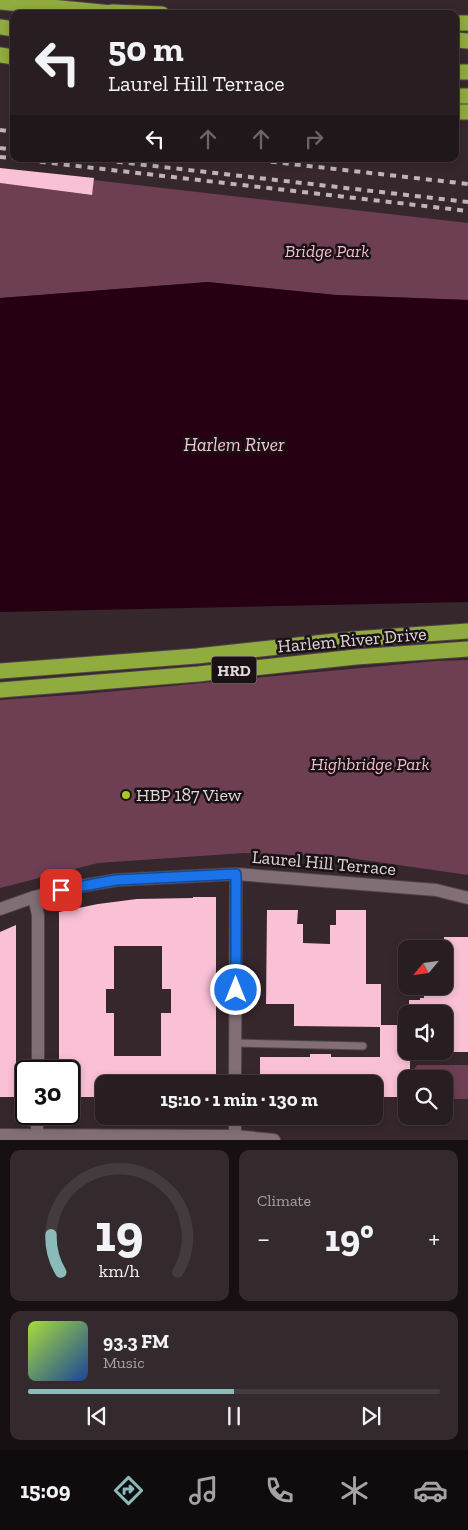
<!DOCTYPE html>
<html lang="en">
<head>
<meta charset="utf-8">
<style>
  body { margin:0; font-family:"Zilla Slab",serif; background:#342a2e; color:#f1f3f6; height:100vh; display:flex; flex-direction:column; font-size:19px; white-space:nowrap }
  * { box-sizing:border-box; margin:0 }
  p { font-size:16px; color:#a5a2a5 }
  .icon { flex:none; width:28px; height:28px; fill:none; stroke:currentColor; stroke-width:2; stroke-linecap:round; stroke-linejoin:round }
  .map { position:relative; height:1140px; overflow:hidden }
  .sheet { display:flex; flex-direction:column; gap:10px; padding:10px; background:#161012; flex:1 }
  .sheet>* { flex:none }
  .guide { position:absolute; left:10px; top:10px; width:449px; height:152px; border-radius:10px; box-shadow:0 2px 8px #0003,0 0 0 1px #443b3f; background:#281d21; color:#f1f3f6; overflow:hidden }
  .needle { width:32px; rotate:241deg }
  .fabs { position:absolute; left:398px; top:940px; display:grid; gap:10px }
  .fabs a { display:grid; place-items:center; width:55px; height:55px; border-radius:10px; background:#281d21; box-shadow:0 2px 8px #0003,0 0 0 1px #443b3f; font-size:25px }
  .speed { position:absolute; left:15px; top:1060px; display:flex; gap:10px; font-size:25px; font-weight:700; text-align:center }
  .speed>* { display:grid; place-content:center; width:65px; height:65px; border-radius:50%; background:#281d21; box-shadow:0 2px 8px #0003,0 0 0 1px #443b3f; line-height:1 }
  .speed .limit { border:2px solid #111; border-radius:8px; background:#fff; color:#111 }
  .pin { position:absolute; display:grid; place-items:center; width:42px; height:42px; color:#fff; margin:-21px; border-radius:10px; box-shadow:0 2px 8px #0006 }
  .me { position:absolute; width:55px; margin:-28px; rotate:0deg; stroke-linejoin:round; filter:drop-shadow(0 0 4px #0008) }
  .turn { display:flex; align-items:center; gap:18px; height:105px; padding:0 15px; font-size:22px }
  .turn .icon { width:65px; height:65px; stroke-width:2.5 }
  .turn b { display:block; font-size:35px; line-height:42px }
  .lanes { display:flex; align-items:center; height:48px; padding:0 15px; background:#0003; justify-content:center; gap:25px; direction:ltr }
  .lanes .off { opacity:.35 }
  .big { font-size:38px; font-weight:700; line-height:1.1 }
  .sheet .widget { flex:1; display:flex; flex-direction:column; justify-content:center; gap:8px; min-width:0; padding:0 18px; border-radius:10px; background:#342a2e }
  .sheet .dial { align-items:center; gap:0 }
  .dial svg { height:130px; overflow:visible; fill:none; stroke:#443b3f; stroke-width:7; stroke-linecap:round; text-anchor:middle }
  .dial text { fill:#f1f3f6; stroke:none }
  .song { display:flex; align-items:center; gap:15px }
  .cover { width:60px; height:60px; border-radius:8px; background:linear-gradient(135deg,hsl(80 70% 55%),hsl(220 70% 35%)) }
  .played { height:5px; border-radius:2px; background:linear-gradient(90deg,#8bbbb9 50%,#443b3f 50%) }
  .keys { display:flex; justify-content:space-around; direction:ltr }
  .heat { display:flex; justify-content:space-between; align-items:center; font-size:28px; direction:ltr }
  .sheet .tiles { flex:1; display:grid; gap:10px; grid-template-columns:1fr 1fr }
  .widget:last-child { grid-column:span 2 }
  .trip { position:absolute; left:95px; top:1075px; width:288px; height:50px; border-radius:10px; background:#281d21; box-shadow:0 2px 8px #0003,0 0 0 1px #443b3f; font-weight:700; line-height:50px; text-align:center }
  .tab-bar { display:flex; height:80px; justify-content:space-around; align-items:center; background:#100c0d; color:#a5a2a5 }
  .tab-bar .icon { width:35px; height:35px }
  .tab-bar .on { color:#8bbbb9 }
  .tab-bar b { font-size:22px; color:#f1f3f6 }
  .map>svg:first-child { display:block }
  .green { fill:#6e3f52 }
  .water { fill:#260012 }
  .building { fill:#fac0d5; fill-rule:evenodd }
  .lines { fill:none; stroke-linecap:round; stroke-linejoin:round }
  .lane-casing { stroke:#504348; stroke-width:9 }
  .street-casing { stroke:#504348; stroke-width:14 }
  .secondary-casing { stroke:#504348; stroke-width:14 }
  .highway-casing { stroke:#504348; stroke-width:17 }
  .lane { stroke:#816f75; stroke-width:7 }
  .street { stroke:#816f75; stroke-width:12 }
  .secondary { stroke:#816f75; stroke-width:12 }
  .highway { stroke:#90ab3e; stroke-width:15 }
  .rail { stroke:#c0b4b9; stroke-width:4; stroke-dasharray:6 6; stroke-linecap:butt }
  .route-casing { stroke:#114b97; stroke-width:12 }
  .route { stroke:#1a73e8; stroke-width:9 }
  .poi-dot { fill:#a5c823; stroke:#191214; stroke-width:2 }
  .labels { text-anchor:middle; stroke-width:5; stroke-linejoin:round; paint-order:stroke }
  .shield { fill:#191214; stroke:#a59b9f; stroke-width:1 }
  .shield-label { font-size:16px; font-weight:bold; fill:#e1d6da }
  .park-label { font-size:18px; font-style:italic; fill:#f4bacf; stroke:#191214 }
  .street-label { font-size:18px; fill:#e1d6da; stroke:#191214 }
  .poi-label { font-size:18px; fill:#e1d6da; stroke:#191214; text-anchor:start }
  .water-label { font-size:19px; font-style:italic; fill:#fdc3d8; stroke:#191214 }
</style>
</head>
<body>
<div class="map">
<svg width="468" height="1140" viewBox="0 0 468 1140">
  <rect width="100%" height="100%" fill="#36272c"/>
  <g class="green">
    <polygon points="93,180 468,223 468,300 336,295 208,282 0,298 0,183 91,195"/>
    <polygon points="468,660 468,875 343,857 244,853 98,863 0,888 0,700 84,694 436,661"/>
    <polygon points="417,1065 468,1065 468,1099 444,1099 444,1079 413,1079 413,1071"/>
  </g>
  <polygon class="water" points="208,282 336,295 468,300 468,602 0,612 0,298"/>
  <g class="building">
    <polygon points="0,168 94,178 92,195 0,183"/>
    <path d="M193 897H216V1084H104V1097H69V1071H59V912L98 904 137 899 193 898ZM114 946H162V989H171V1013H161V1056H114V1013H106V989H114Z"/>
    <polygon points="267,910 298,910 297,924 303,924 303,943 330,944 330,925 336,925 336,910 366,910 366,984 381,984 381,1025 406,1025 406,1051 410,1051 410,1079 406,1079 406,1097 379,1097 379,1087 374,1087 374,1084 260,1084 260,1057 310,1057 310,1054 331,1054 331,1057 380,1057 380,1027 294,1026 294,1004 266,1004"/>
    <polygon points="16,925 16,1097 0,1097 0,932"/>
    <polygon points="444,937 468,937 468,1052 444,1052 444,1014 409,1014 409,1000 420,1000 420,998 424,998 424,986 444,986"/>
  </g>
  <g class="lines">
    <defs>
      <polyline id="lane" points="235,1043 363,1046"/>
      <g id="street">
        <polyline points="34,897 38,915 38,1071"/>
        <polyline points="0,909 34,897 75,887 117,880 236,874 436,890 468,898"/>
        <polyline points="235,1084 236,874"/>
        <polyline points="37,1135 37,1114"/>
        <polyline points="235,1140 235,1116"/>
      </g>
      <polyline id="secondary" points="0,1135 235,1136 274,1140"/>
      <g id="highway">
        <polyline points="0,2 122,14"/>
        <polyline points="112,12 162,14"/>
        <polyline points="455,23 468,23"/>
        <polyline points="0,27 14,29"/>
        <polyline points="455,40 468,41"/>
        <polyline points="0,55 14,57"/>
        <polyline points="455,72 468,72"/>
        <polyline points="455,96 468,96"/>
        <polyline points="455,112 468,112"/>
        <polyline points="0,671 197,656 353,639 468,631"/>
        <polyline points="0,690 198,674 356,657 468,649"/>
      </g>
    </defs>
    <use href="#lane" class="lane-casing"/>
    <use href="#street" class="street-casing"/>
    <use href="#secondary" class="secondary-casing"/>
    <use href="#highway" class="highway-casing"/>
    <use href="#lane" class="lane"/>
    <use href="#street" class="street"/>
    <use href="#secondary" class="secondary"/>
    <use href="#highway" class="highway"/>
    <g class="rail">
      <polyline points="0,130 14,132"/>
      <polyline points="0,148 14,150"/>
      <polyline points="0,157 14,158"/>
      <polyline points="16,159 468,211"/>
      <polyline points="93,159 468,202"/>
      <polyline points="247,159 468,184"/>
    </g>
  </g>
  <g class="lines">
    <defs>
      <polyline id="route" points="61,890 116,880 236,874 236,990"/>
    </defs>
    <use href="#route" class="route-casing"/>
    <use href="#route" class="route"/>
  </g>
  <circle class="poi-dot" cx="126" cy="795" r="5"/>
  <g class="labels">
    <rect class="shield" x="211.5" y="656.5" width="45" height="27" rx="4"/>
    <g class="shield-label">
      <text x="234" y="676">HRD</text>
    </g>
    <g class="park-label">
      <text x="327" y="257">Bridge Park</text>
      <text x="370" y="770">Highbridge Park</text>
    </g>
    <g class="street-label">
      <text transform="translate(352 640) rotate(-5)" y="6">Harlem River Drive</text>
      <text transform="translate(324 863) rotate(5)" y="6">Laurel Hill Terrace</text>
    </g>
    <g class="poi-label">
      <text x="136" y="801">HBP 187 View</text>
    </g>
    <g class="water-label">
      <text x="234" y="451">Harlem River</text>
    </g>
  </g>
</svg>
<div class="fabs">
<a><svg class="needle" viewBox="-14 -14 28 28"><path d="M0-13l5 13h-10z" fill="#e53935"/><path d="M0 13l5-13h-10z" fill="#a5a2a5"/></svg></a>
<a><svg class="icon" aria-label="sound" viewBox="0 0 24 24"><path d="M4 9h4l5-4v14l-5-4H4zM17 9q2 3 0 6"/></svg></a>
<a><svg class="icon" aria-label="search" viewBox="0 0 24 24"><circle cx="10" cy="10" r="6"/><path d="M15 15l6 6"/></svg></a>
</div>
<div class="speed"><div class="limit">30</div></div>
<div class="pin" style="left:61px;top:890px;background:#d93025"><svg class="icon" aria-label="arrive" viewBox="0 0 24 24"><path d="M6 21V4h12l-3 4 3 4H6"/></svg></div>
<svg class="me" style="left:236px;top:990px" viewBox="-20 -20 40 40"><circle r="17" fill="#1a73e8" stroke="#fff" stroke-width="3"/><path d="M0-11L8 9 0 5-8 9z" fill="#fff"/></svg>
<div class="trip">15:10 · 1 min · 130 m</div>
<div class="guide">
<div class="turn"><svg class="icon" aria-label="left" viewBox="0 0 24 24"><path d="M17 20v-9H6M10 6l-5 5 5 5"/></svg><div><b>50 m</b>Laurel Hill Terrace</div></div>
<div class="lanes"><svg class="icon" aria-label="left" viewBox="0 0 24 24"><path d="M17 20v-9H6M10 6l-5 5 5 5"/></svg><svg class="icon off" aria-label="ahead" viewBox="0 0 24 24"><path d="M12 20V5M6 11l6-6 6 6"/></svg><svg class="icon off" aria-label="ahead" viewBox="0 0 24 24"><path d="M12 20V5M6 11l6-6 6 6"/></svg><svg class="icon off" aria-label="right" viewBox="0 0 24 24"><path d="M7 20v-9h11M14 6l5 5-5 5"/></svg></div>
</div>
</div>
<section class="sheet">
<div class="tiles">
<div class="widget dial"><svg viewBox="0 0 100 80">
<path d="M14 69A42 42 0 1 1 86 69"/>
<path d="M14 69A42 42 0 0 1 8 46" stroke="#8bbbb9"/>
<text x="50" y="56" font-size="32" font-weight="700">19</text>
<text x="50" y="72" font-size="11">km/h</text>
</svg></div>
<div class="widget"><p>Climate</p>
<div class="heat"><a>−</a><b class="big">19°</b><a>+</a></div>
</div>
<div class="widget">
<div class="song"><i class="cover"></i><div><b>93.3 FM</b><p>Music</p></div></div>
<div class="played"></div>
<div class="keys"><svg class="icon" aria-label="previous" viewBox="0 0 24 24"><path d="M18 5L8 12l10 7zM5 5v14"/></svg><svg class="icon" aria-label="pause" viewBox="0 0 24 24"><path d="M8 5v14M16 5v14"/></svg><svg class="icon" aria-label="next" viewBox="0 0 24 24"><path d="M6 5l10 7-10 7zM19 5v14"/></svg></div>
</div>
</div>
</section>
<nav class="tab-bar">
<b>15:09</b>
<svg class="icon on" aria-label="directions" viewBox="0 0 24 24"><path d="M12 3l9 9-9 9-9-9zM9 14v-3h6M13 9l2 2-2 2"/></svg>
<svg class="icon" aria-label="music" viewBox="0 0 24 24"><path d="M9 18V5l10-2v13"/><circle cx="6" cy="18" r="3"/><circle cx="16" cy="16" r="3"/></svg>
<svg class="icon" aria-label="phone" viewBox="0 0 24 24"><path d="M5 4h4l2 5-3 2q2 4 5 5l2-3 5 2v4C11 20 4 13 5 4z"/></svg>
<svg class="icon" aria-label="climate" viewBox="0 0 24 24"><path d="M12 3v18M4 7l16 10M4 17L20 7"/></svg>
<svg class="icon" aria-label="car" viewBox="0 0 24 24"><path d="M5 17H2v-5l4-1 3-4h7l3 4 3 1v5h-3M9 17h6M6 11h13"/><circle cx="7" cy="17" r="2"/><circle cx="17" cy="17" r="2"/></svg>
</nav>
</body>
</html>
